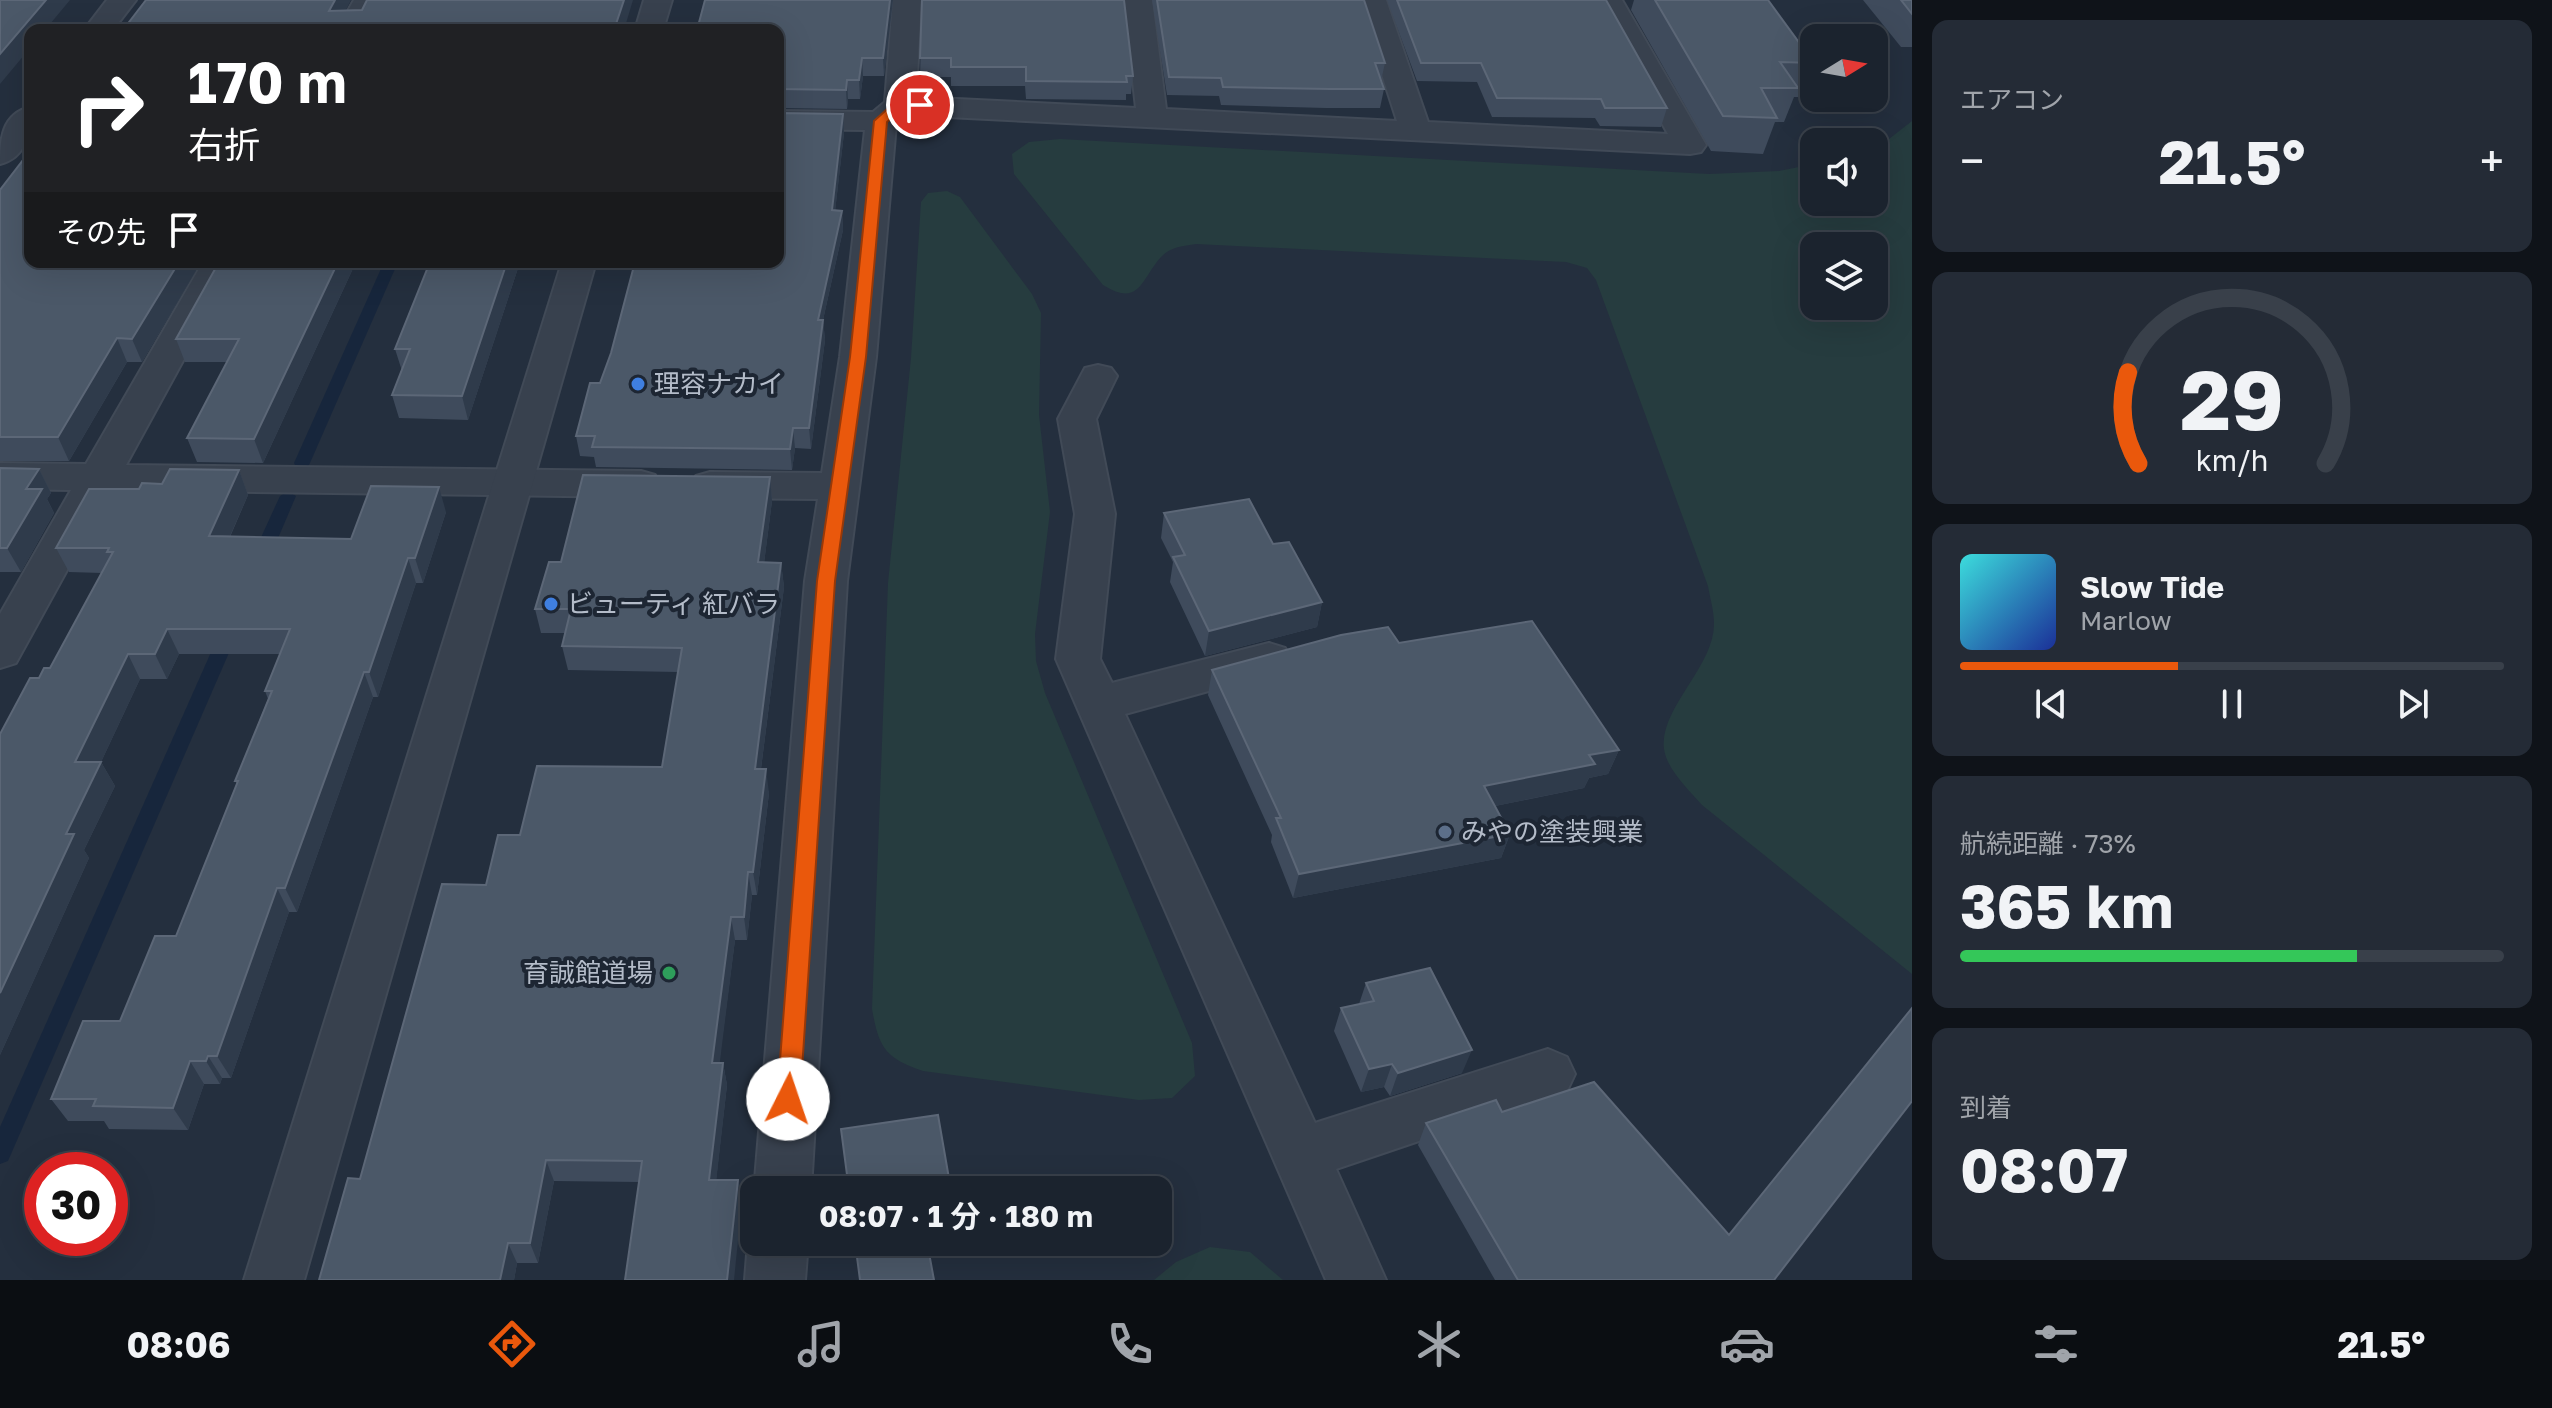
<!DOCTYPE html>
<html lang="ja">
<head>
<meta charset="utf-8">
<style>
  body { margin:0; font-family:"Golos Text","Noto Sans JP",sans-serif; background:#242b36; color:#f1f3f6; height:100vh; display:flex; flex-direction:column; font-size:30px; white-space:nowrap }
  * { box-sizing:border-box; margin:0 }
  p { font-size:26px; color:#a0a4aa }
  .icon { flex:none; width:44px; height:44px; fill:none; stroke:currentColor; stroke-width:2; stroke-linecap:round; stroke-linejoin:round }
  .map { position:relative; flex:1; overflow:hidden }
  .drawer { display:flex; flex-direction:column; gap:20px; padding:20px; background:#0f1319; width:640px }
  .drawer>* { flex:none }
  .top-card { position:absolute; left:24px; top:24px; width:760px; height:244px; border-radius:16px; box-shadow:0 8px 32px #0002,0 0 0 2px #39404a; background:#202124; color:#fff; overflow:hidden }
  .needle { width:52px; rotate:79deg }
  .controls { position:absolute; left:1800px; top:24px; display:grid; gap:16px }
  .controls a { display:grid; place-items:center; width:88px; height:88px; border-radius:16px; background:#1b232e; box-shadow:0 8px 32px #0002,0 0 0 2px #39404a; font-size:40px }
  .speed { position:absolute; left:24px; top:1152px; display:flex; gap:16px; font-size:40px; font-weight:700; text-align:center }
  .speed>* { display:grid; place-content:center; width:104px; height:104px; border-radius:50%; background:#1b232e; box-shadow:0 8px 32px #0002,0 0 0 2px #39404a; line-height:1 }
  .speed .limit { border:12px solid #d22; background:#fff; color:#111 }
  .pin { position:absolute; display:grid; place-items:center; width:68px; height:68px; color:#fff; margin:-34px; border:4px solid #fff; border-radius:50%; box-shadow:0 2px 8px #0007 }
  .me { position:absolute; width:88px; margin:-44px; rotate:4deg; stroke-linejoin:round; filter:drop-shadow(0 0 6px #0008) }
  .turn { display:flex; align-items:center; gap:28px; height:168px; padding:0 32px; font-size:36px }
  .turn .icon { width:104px; height:104px; stroke-width:2.5 }
  .turn b { display:block; font-size:56px; line-height:68px }
  .then { display:flex; align-items:center; height:76px; padding:0 32px; background:#0003; gap:16px; font-size:30px }
  .big { font-size:60px; font-weight:700; line-height:1.1 }
  .drawer .widget { flex:1; display:flex; flex-direction:column; justify-content:center; gap:12px; min-width:0; padding:0 28px; border-radius:16px; background:#242b36 }
  .drawer .dial { align-items:center; gap:0 }
  .dial svg { height:208px; overflow:visible; fill:none; stroke:#39404a; stroke-width:7; stroke-linecap:round; text-anchor:middle }
  .dial text { fill:#f1f3f6; stroke:none }
  .song { display:flex; align-items:center; gap:24px }
  .cover { width:96px; height:96px; border-radius:12px; background:linear-gradient(135deg,hsl(180 70% 55%),hsl(230 70% 35%)) }
  .played { height:8px; border-radius:4px; background:linear-gradient(90deg,#ea580c 40%,#39404a 40%) }
  .keys { display:flex; justify-content:space-around; direction:ltr }
  .heat { display:flex; justify-content:space-between; align-items:center; font-size:44px; direction:ltr }
  .charge { height:12px; border-radius:6px; background:linear-gradient(90deg,#34c759 73%,#39404a 0) }
  .trip { position:absolute; left:740px; top:1176px; width:432px; height:80px; border-radius:16px; background:#1b232e; box-shadow:0 8px 32px #0002,0 0 0 2px #39404a; font-weight:700; line-height:80px; text-align:center }
  .dock { display:flex; height:128px; justify-content:space-around; align-items:center; background:#0b0e12; color:#a0a4aa }
  .dock .icon { width:56px; height:56px }
  .dock .active { color:#ea580c }
  .dock b { font-size:36px; color:#f1f3f6 }
  main { display:flex; flex:1; min-height:0 }
  .map>svg:first-child { display:block }
  .green { fill:#263c3f; fill-rule:evenodd }
  .lines { fill:none; stroke-linecap:round; stroke-linejoin:round }
  .stream { fill:#17263c; fill-rule:evenodd }
  .minor-casing { stroke:#414a57; stroke-width:4 }
  .tertiary-casing { stroke:#414a57; stroke-width:4 }
  .minor { fill:#38414e; fill-rule:evenodd }
  .tertiary { fill:#38414e; fill-rule:evenodd }
  .wall { fill:#3f4b5c }
  .shaded-wall { fill:#2f3b4b }
  .building { fill:#4b5868; stroke:#5c6777; stroke-width:2 }
  .route { fill:#ea580c; stroke:#983908; stroke-width:2 }
  .shop-dot { fill:#3f7fe0; stroke:#1d2633; stroke-width:3 }
  .service-dot { fill:#5c6f8a; stroke:#1d2633; stroke-width:3 }
  .leisure-dot { fill:#2e9e5b; stroke:#1d2633; stroke-width:3 }
  .labels { text-anchor:middle; stroke-width:8; stroke-linejoin:round; paint-order:stroke }
  .poi-label { font-size:26px; fill:#b4bcc9; stroke:#1d2633; text-anchor:start }
</style>
</head>
<body>
<main>
<div class="map">
<svg width="1912" height="1280" viewBox="0 0 1912 1280">
  <rect width="100%" height="100%" fill="#242f3e"/>
  <g class="green">
    <path d="M1912 121V974L1702 805C1689 790 1667 770 1664 749 1659 708 1715 666 1714 623 1714 611 1710 598 1708 586L1596 280 1587 268 1566 262 1196 244C1183 246 1170 247 1161 257 1141 279 1140 308 1103 285L1014 174 1012 154 1029 142 1060 139 1709 174 1779 171 1814 164V202H1874V146L1889 139ZM1814 246H1874V306H1814Z"/>
    <path d="M947 191 960 197 1032 294 1041 313 1039 415 1050 512 1035 634 1036 661 1045 693 1192 1043 1195 1076 1172 1098 1139 1100 923 1071C885 1058 879 1048 872 1009L888 583 911 358 921 202 928 193Z"/>
    <polygon points="1210,1247 1250,1252 1283,1280 1154,1280 1176,1262"/>
  </g>
  <g class="lines">
    <g class="stream">
      <polygon points="384,262 398,262 310,463 308,467 296,467 294,463"/>
      <polygon points="288,491 296,496 270,557 261,563 255,561 252,557 280,496"/>
      <polygon points="229,626 238,632 8,1161 0,1164 0,1127 220,632"/>
    </g>
    <defs>
      <g id="minor">
        <polygon points="107,0 136,0 113,30 84,30"/>
        <polygon points="354,0 382,0 365,30 337,30"/>
        <polygon points="893,0 921,0 916,97 1136,108 1124,0 1152,0 1166,109 1397,121 1358,0 1386,0 1428,122 1668,134 1594,0 1622,0 1706,145 1701,152 1690,154 907,115 896,124 876,357 847,581 811,1190 754,1192 805,581 818,499 710,498 696,494 690,485 696,476 710,472 822,473 840,357 865,130 778,129 778,111 873,112 885,102"/>
        <path d="M30 107C30 131 28 157 0 164 0 139 2 114 30 107Z"/>
        <polygon points="203,262 237,262 126,465 641,471 655,475 661,484 655,493 641,497 111,490 16,663 0,668 0,614 71,490 0,489 0,463 86,464"/>
        <polygon points="1098,365 1111,368 1117,376 1096,419 1115,514 1100,659 1112,683 1269,643 1285,648 1291,659 1285,670 1125,714 1315,1123 1548,1049 1567,1057 1575,1074 1567,1091 1336,1169 1386,1280 1326,1280 1056,659 1075,514 1058,419 1085,368"/>
        <polygon points="754,1229 754,1242 808,1242 805,1280 745,1280 748,1242"/>
      </g>
      <g id="tertiary">
        <polygon points="644,0 672,0 663,30 635,30"/>
        <polygon points="562,262 596,262 304,1280 244,1280"/>
      </g>
    </defs>
    <use href="#minor" class="minor-casing"/>
    <use href="#tertiary" class="tertiary-casing"/>
    <use href="#minor" class="minor"/>
    <use href="#tertiary" class="tertiary"/>
  </g>
  <g class="wall">
    <polygon points="705,0 893,0 884,76 863,76 860,99 848,99 847,109 778,108 778,30"/>
    <polygon points="922,0 1133,76 1131,94 1126,94 1126,100 1026,99 1025,86 951,86 951,77 920,77"/>
    <polygon points="1152,0 1364,0 1385,63 1381,81 1384,89 1380,108 1326,108 1221,105 1219,96 1167,95"/>
    <polygon points="1387,0 1606,0 1667,108 1661,127 1600,126 1595,118 1492,117 1477,82 1417,81"/>
    <polygon points="1634,0 1768,0 1814,62 1801,97 1794,97 1784,122 1775,122 1763,154 1711,151 1631,10"/>
    <polygon points="1863,0 1912,0 1912,47 1901,47"/>
    <polygon points="843,114 844,133 835,211 842,211 843,230 823,320 825,340 811,449 795,448 792,470 596,467 594,457 580,456 576,436 600,383 611,353"/>
    <polygon points="0,190 30,262 201,262 142,362 127,362 69,461 0,461"/>
    <polygon points="356,262 263,463 197,462 187,438 227,362 185,362 176,339"/>
    <polygon points="430,262 520,262 468,420 399,418 392,395 402,371 395,349"/>
    <polygon points="0,468 39,469 51,493 47,499 54,513 21,572 0,572"/>
    <polygon points="239,470 248,495 230,537 351,539 446,512 423,583 416,583 378,697 373,697 297,912 289,912 231,1078 222,1078 220,1084 204,1084 188,1130 109,1129 104,1121 68,1121 51,1099 120,1021 176,936 237,784 235,781 268,699 265,691 280,654 179,654 167,679 140,679 101,762 115,786 84,850 89,858 0,1055 0,734 39,678 50,668 102,573 69,572 56,548 139,489"/>
    <polygon points="770,477 772,501 764,563 781,563 784,587 761,769 769,793 757,895 752,895 747,940 735,940 719,1063 723,1063 727,1085 716,1180 742,1201 639,1182 554,1181 538,1263 517,1263 514,1280 319,1280 360,1179 486,885 520,835 662,767 678,672 568,670 562,646 565,633 541,633 535,609 561,562"/>
    <polygon points="1164,513 1273,544 1322,602 1317,627 1205,656 1170,582 1173,562 1161,538"/>
    <polygon points="1399,643 1619,750 1608,774 1589,778 1584,788 1495,806 1510,834 1501,858 1293,898 1271,842 1272,835 1208,695 1212,670"/>
    <polygon points="1366,983 1462,1073 1390,1096 1384,1087 1361,1092 1334,1031 1341,1008 1359,1004"/>
    <polygon points="1502,1112 1729,1235 1774,1280 1495,1280 1418,1145 1426,1123"/>
  </g>
  <g class="shaded-wall">
    <polygon points="46,0 70,0 45,30 30,30 30,48 0,84 0,54"/>
    <polygon points="335,0 351,0 336,30 329,11"/>
    <polygon points="624,0 633,0 624,30 614,30"/>
    <polygon points="890,0 893,0 884,76 883,58"/>
    <polygon points="862,58 863,76 860,99 859,80"/>
    <polygon points="847,80 848,99 847,109 846,90"/>
    <polygon points="843,114 844,133 833,230 832,210"/>
    <polygon points="842,211 843,230 823,320 825,340 811,449 809,428 818,320"/>
    <polygon points="179,262 201,262 142,362 132,339"/>
    <polygon points="338,262 356,262 263,463 254,439"/>
    <polygon points="507,262 520,262 468,420 462,396"/>
    <polygon points="117,338 127,362 69,461 58,437"/>
    <polygon points="793,428 795,448 792,470 790,449"/>
    <polygon points="39,469 51,493 47,499 54,513 21,572 7,548 26,489"/>
    <polygon points="239,470 248,495 219,561 209,536"/>
    <polygon points="770,477 772,501 761,587 758,562"/>
    <polygon points="439,487 446,512 423,583 415,558"/>
    <polygon points="408,558 416,583 378,697 369,672"/>
    <polygon points="781,563 784,587 758,792 755,769"/>
    <polygon points="1322,602 1317,627 1205,656 1209,631"/>
    <polygon points="167,629 179,654 167,679 155,654"/>
    <polygon points="128,654 140,679 101,762 115,786 84,850 89,858 0,1055 0,993 66,834 75,762"/>
    <polygon points="364,672 373,697 297,912 285,888"/>
    <polygon points="1619,750 1608,774 1589,778 1584,788 1475,810 1484,786 1589,755"/>
    <polygon points="766,769 769,793 757,895 753,872"/>
    <polygon points="1510,834 1501,858 1293,898 1299,874"/>
    <polygon points="748,872 752,895 747,940 744,917"/>
    <polygon points="277,888 289,912 231,1078 217,1056"/>
    <polygon points="731,917 735,940 717,1085 712,1063"/>
    <polygon points="1472,1050 1462,1073 1390,1096 1398,1073"/>
    <polygon points="208,1056 222,1078 220,1084 206,1061"/>
    <polygon points="190,1061 204,1084 188,1130 173,1108"/>
    <polygon points="723,1063 727,1085 714,1201 709,1180"/>
    <polygon points="1392,1064 1384,1087 1361,1092 1369,1069"/>
    <polygon points="546,1160 554,1181 538,1263 530,1243"/>
    <polygon points="738,1180 742,1201 734,1280 727,1280"/>
    <polygon points="508,1243 517,1263 514,1280 500,1280"/>
  </g>
  <g class="building">
    <polygon points="0,0 46,0 0,54"/>
    <polygon points="146,0 335,0 329,11 362,10 367,0 624,0 614,30 123,30"/>
    <polygon points="705,0 890,0 883,58 862,58 859,80 847,80 846,90 778,89 778,30 697,30"/>
    <polygon points="922,0 1124,0 1133,76 1126,76 1127,82 1026,81 1026,67 951,67 951,58 920,58"/>
    <polygon points="1157,0 1364,0 1385,63 1375,63 1384,89 1330,89 1223,87 1221,78 1169,77"/>
    <polygon points="1397,0 1606,0 1667,108 1605,108 1601,99 1497,98 1481,63 1421,63"/>
    <polygon points="1655,0 1768,0 1814,63 1780,62 1798,88 1761,88 1777,118 1723,116"/>
    <polygon points="1901,0 1912,0 1912,14"/>
    <polygon points="778,113 843,114 832,210 842,211 818,320 823,320 809,428 793,428 790,449 592,447 595,436 576,436 590,383 600,383 611,353 635,262 778,262"/>
    <polygon points="30,151 30,262 179,262 132,339 117,338 58,437 0,437 0,190"/>
    <polygon points="219,262 338,262 254,439 187,438 239,339 176,339"/>
    <polygon points="430,262 507,262 462,396 392,395 410,349 395,349"/>
    <polygon points="0,468 39,469 26,489 42,489 7,548 0,548"/>
    <polygon points="170,469 239,470 209,536 351,539 371,486 439,487 415,558 408,558 369,672 364,672 285,888 277,888 217,1056 208,1056 206,1061 190,1061 173,1108 93,1106 96,1099 51,1099 83,1021 120,1021 155,936 176,936 238,781 235,781 272,691 265,691 290,629 167,629 155,654 128,654 75,762 101,762 66,834 74,834 0,993 0,734 30,678 39,678 44,668 50,668 113,552 107,552 109,548 56,548 89,489 139,489 142,483 162,484"/>
    <polygon points="583,475 770,477 758,562 781,563 755,769 766,769 753,872 748,872 744,917 731,917 712,1063 723,1063 709,1180 738,1180 727,1280 625,1280 642,1161 546,1160 530,1243 508,1243 500,1280 319,1280 348,1178 360,1179 442,884 486,885 498,835 520,835 537,766 662,767 682,648 562,646 571,609 535,609 549,562 561,562"/>
    <polygon points="1249,499 1273,544 1289,542 1322,602 1209,631 1173,557 1185,555 1164,513"/>
    <polygon points="1532,621 1619,750 1589,755 1595,764 1484,786 1510,834 1299,874 1276,818 1281,818 1212,670 1341,635 1388,627 1399,643"/>
    <polygon points="1430,968 1472,1050 1398,1073 1392,1064 1369,1069 1341,1008 1374,1001 1366,983"/>
    <polygon points="1912,1008 1912,1101 1774,1280 1518,1280 1426,1123 1496,1100 1502,1112 1594,1082 1729,1235"/>
    <polygon points="938,1115 951,1190 849,1190 841,1129"/>
    <polygon points="855,1242 927,1242 934,1280 860,1280"/>
  </g>
  <polygon class="route" points="920,101 926,105 924,107 903,109 887,122 866,357 835,581 800,1099 797,1106 788,1109 780,1106 777,1099 817,581 850,357 874,121 895,102"/>
  <g class="shop-dot">
    <circle cx="638" cy="384" r="8"/>
    <circle cx="551" cy="604" r="8"/>
  </g>
  <circle class="service-dot" cx="1445" cy="832" r="8"/>
  <circle class="leisure-dot" cx="669" cy="973" r="8"/>
  <g class="labels">
    <g class="poi-label">
      <text x="654" y="393">理容ナカイ</text>
      <text x="567" y="613">ビューティ 紅バラ</text>
      <text x="1461" y="841">みやの塗装興業</text>
      <text x="653" y="982" text-anchor="end">育誠館道場</text>
    </g>
  </g>
</svg>
<div class="controls">
<a><svg class="needle" viewBox="-14 -14 28 28"><path d="M0-13l5 13h-10z" fill="#e53935"/><path d="M0 13l5-13h-10z" fill="#a0a4aa"/></svg></a>
<a><svg class="icon" aria-label="sound" viewBox="0 0 24 24"><path d="M4 9h4l5-4v14l-5-4H4zM17 9q2 3 0 6"/></svg></a>
<a><svg class="icon" aria-label="layers" viewBox="0 0 24 24"><path d="M12 4l9 5-9 5-9-5zM3 14l9 5 9-5"/></svg></a>
</div>
<div class="speed"><div class="limit">30</div></div>
<div class="pin" style="left:920px;top:105px;background:#d93025"><svg class="icon" aria-label="arrive" viewBox="0 0 24 24"><path d="M6 21V4h12l-3 4 3 4H6"/></svg></div>
<svg class="me" style="left:788px;top:1099px" viewBox="-20 -20 40 40"><circle r="19" fill="#fff"/><path d="M0-13L10 11 0 6-10 11z" fill="#ea580c"/></svg>
<div class="trip">08:07 · 1 分 · 180 m</div>
<div class="top-card">
<div class="turn"><svg class="icon" aria-label="right" viewBox="0 0 24 24"><path d="M7 20v-9h11M14 6l5 5-5 5"/></svg><div><b>170 m</b>右折</div></div>
<div class="then">その先<svg class="icon" aria-label="arrive" viewBox="0 0 24 24"><path d="M6 21V4h12l-3 4 3 4H6"/></svg></div>
</div>
</div>
<section class="drawer">
<div class="widget"><p>エアコン</p>
<div class="heat"><a>−</a><b class="big">21.5°</b><a>+</a></div>
</div>
<div class="widget dial"><svg viewBox="0 0 100 80">
<path d="M14 69A42 42 0 1 1 86 69"/>
<path d="M14 69A42 42 0 0 1 10 34" stroke="#ea580c"/>
<text x="50" y="56" font-size="32" font-weight="700">29</text>
<text x="50" y="72" font-size="11">km/h</text>
</svg></div>
<div class="widget">
<div class="song"><i class="cover"></i><div><b>Slow Tide</b><p>Marlow</p></div></div>
<div class="played"></div>
<div class="keys"><svg class="icon" aria-label="previous" viewBox="0 0 24 24"><path d="M18 5L8 12l10 7zM5 5v14"/></svg><svg class="icon" aria-label="pause" viewBox="0 0 24 24"><path d="M8 5v14M16 5v14"/></svg><svg class="icon" aria-label="next" viewBox="0 0 24 24"><path d="M6 5l10 7-10 7zM19 5v14"/></svg></div>
</div>
<div class="widget"><p>航続距離 · 73%</p><b class="big">365 km</b><div class="charge"></div></div>
<div class="widget"><p>到着</p><b class="big">08:07</b></div>
</section>
</main>
<nav class="dock">
<b>08:06</b>
<svg class="icon active" aria-label="directions" viewBox="0 0 24 24"><path d="M12 3l9 9-9 9-9-9zM9 14v-3h6M13 9l2 2-2 2"/></svg>
<svg class="icon" aria-label="music" viewBox="0 0 24 24"><path d="M9 18V5l10-2v13"/><circle cx="6" cy="18" r="3"/><circle cx="16" cy="16" r="3"/></svg>
<svg class="icon" aria-label="phone" viewBox="0 0 24 24"><path d="M5 4h4l2 5-3 2q2 4 5 5l2-3 5 2v4C11 20 4 13 5 4z"/></svg>
<svg class="icon" aria-label="climate" viewBox="0 0 24 24"><path d="M12 3v18M4 7l16 10M4 17L20 7"/></svg>
<svg class="icon" aria-label="car" viewBox="0 0 24 24"><path d="M5 17H2v-5l4-1 3-4h7l3 4 3 1v5h-3M9 17h6M6 11h13"/><circle cx="7" cy="17" r="2"/><circle cx="17" cy="17" r="2"/></svg>
<svg class="icon" aria-label="filters" viewBox="0 0 24 24"><path d="M4 7h16M4 17h16"/><circle cx="9" cy="7" r="2"/><circle cx="15" cy="17" r="2"/></svg>
<b>21.5°</b>
</nav>
</body>
</html>
